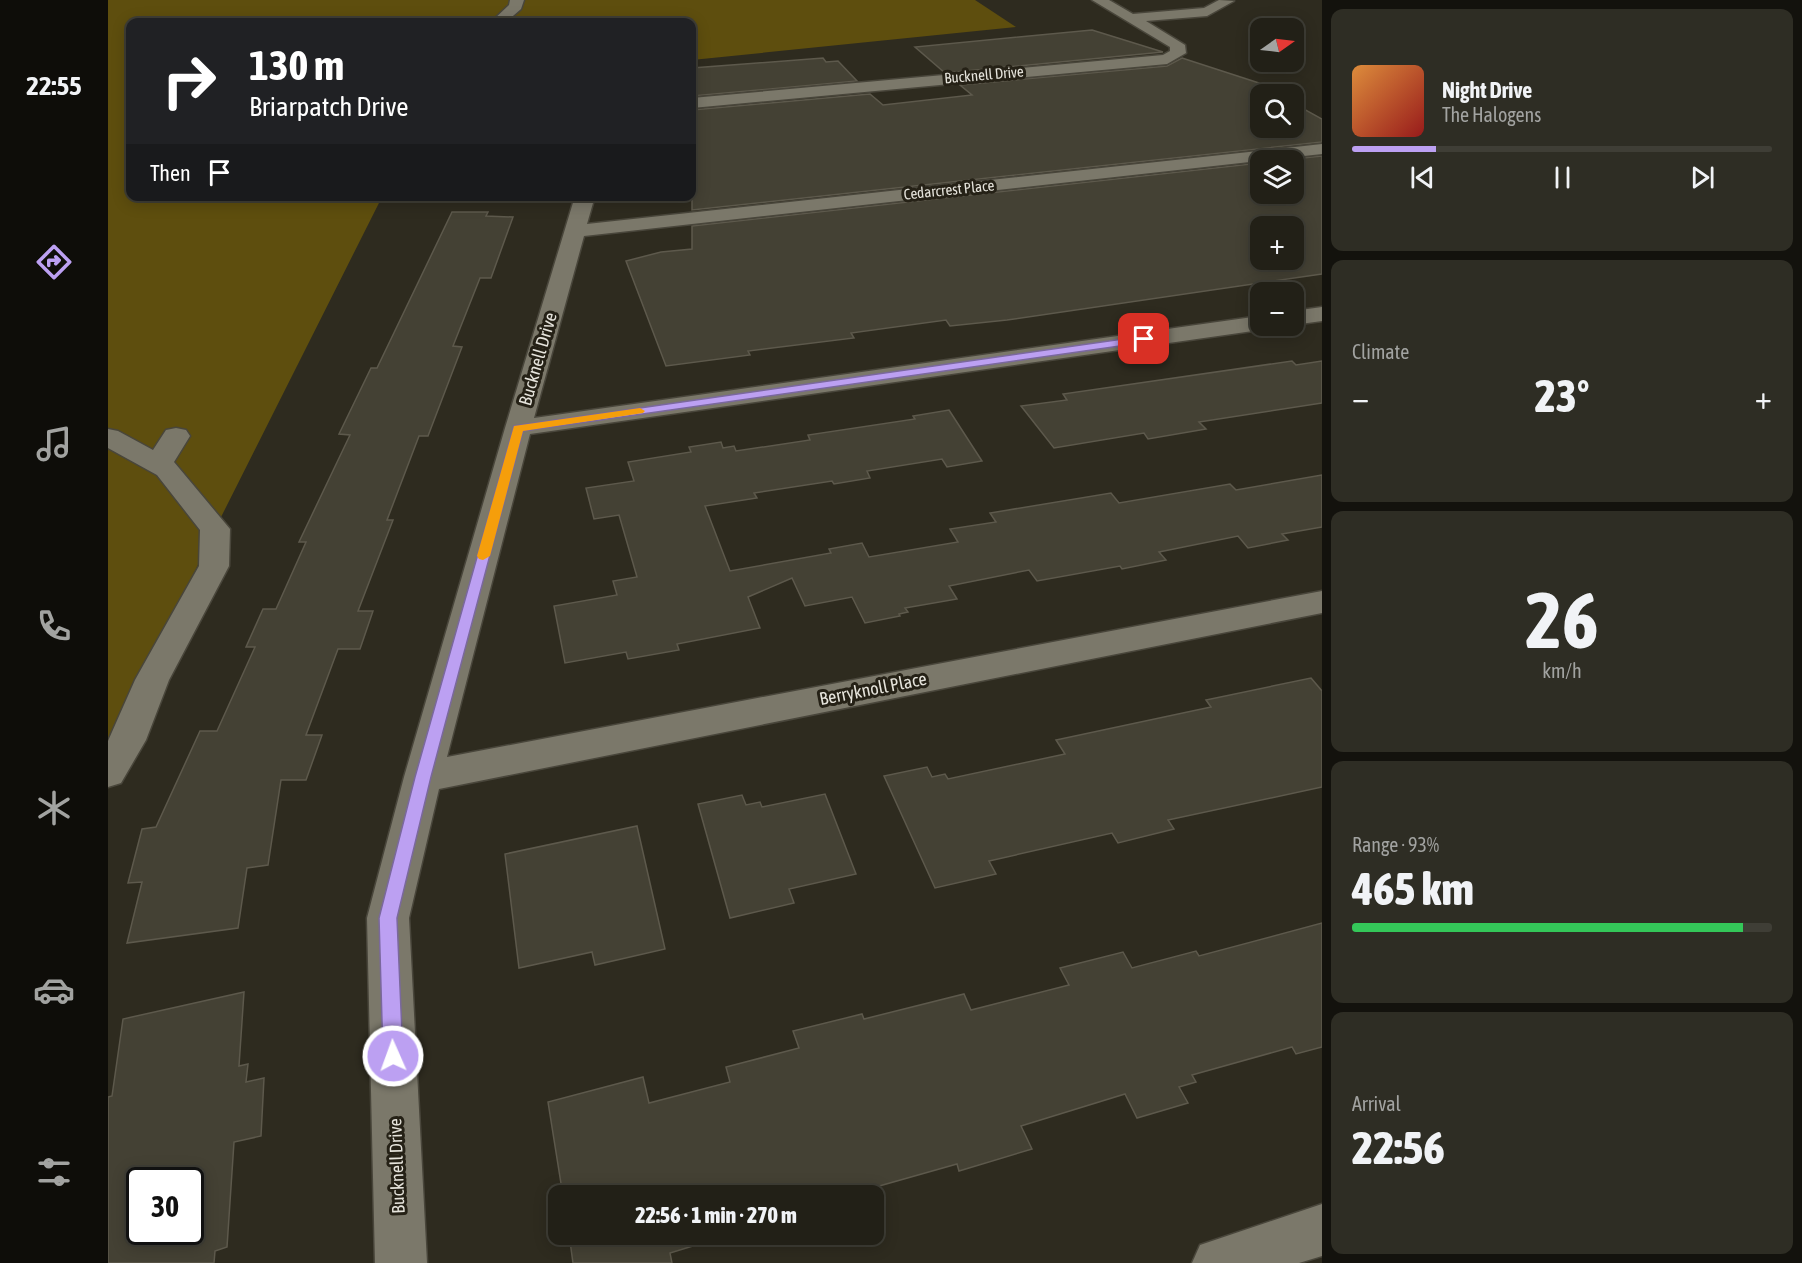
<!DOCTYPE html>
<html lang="en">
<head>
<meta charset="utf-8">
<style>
  body { margin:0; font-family:"Asap Condensed",sans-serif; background:#2e2d24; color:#f1f3f6; height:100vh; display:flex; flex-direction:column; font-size:22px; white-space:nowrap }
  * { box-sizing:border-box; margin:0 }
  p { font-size:20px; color:#a2a3a1 }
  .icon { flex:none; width:33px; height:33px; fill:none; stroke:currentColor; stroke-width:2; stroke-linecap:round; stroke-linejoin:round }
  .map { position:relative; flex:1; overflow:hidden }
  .sheet { display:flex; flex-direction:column; gap:9px; padding:9px; background:#13120d; width:480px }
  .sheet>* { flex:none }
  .top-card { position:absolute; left:18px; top:18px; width:570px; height:183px; border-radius:12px; box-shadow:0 3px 15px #0003,0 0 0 2px #3f3e36; background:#202124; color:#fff; overflow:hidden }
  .needle { width:39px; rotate:76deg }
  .buttons { position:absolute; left:1142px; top:18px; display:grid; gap:12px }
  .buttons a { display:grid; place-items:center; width:54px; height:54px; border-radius:12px; background:#222017; box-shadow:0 3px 15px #0003,0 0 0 2px #3f3e36; font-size:30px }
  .speed { position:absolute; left:18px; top:1167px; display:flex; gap:12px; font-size:30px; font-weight:700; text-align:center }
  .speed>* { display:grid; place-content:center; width:78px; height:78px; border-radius:50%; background:#222017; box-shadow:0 3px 15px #0003,0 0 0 2px #3f3e36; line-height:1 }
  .speed .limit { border:3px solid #111; border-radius:9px; background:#fff; color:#111 }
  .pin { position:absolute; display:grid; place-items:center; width:51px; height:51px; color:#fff; margin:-26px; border-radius:12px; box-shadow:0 3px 9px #0006 }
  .me { position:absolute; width:66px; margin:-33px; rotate:358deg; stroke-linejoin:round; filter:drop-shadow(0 0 4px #0008) }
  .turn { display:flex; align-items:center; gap:21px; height:126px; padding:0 24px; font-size:27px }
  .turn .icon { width:78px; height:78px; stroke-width:2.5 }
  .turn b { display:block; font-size:42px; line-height:51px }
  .then { display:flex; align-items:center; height:57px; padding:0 24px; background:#0003; gap:12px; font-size:22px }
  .big { font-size:45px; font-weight:800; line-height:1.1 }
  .sheet .tile { flex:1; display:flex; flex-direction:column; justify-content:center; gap:9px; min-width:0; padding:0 21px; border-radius:12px; background:#2e2d24 }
  .sheet .dial { align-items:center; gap:0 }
  .dial b { font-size:78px; line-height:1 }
  .song { display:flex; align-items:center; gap:18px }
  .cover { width:72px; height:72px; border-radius:9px; background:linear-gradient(135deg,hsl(30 70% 55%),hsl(0 70% 35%)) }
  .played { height:6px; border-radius:3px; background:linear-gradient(90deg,#bca0f2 20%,#3f3e36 20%) }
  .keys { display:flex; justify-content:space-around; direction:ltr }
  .heat { display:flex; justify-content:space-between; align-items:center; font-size:33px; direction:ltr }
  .charge { height:9px; border-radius:4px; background:linear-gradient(90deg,#34c759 93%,#3f3e36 0) }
  .trip { position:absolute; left:440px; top:1185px; width:336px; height:60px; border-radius:12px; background:#222017; box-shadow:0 3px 15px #0003,0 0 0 2px #3f3e36; font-weight:800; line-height:60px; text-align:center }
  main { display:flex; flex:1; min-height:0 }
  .menu { display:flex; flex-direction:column; width:108px; justify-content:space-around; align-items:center; background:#0e0d09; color:#a2a3a1 }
  .menu .icon { width:42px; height:42px }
  .menu .on { color:#bca0f2 }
  .menu b { font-size:27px; color:#f1f3f6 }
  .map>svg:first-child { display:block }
  .green { fill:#5e4e0e }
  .building { fill:#444134; stroke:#5d594c; stroke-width:1.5; fill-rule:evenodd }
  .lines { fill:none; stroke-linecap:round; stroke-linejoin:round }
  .minor-casing { stroke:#49463b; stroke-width:3 }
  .minor { fill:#7b786a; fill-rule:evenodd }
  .route { fill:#bca0f2; stroke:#7a689d; stroke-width:1.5 }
  .slow { fill:#f59e0b }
  .labels { text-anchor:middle; stroke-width:6; stroke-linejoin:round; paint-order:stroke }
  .far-street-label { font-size:15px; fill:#e6e4dc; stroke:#252116 }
  .street-label { font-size:18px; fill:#e6e4dc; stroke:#252116 }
</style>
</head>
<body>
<main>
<nav class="menu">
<b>22:55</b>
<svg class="icon on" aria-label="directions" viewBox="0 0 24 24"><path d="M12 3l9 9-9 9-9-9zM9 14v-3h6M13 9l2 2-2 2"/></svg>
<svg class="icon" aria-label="music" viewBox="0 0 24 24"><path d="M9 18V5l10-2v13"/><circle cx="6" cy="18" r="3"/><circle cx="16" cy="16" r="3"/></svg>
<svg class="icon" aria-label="phone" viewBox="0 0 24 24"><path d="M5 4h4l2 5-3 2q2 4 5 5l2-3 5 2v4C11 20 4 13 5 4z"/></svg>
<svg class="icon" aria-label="climate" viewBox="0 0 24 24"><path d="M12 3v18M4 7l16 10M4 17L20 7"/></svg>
<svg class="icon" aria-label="car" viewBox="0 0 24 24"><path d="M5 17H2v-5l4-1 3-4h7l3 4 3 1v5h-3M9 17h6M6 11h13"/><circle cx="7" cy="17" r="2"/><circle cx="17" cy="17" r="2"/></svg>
<svg class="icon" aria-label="filters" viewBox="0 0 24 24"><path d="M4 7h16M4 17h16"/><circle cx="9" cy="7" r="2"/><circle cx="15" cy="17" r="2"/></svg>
</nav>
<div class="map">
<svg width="1214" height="1263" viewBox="0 0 1214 1263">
  <rect width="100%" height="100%" fill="#2e2b1f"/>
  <polygon class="green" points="0,0 867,0 908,27 584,60 584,22 22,22 22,196 274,197 105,533 0,755"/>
  <g class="building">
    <polygon points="984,30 1055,52 837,73 807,47"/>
    <polygon points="715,58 718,62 730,61 749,81 584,96 584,68"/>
    <polygon points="1074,58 1151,83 1171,94 1152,94 1152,128 1185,128 1185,103 1214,119 1214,142 584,210 584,110 762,94 775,105 864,95 852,85 1059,66"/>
    <path d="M1214 156V274L899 320 842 326 838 320 743 333 746 338 640 351 642 355 558 366 518 261 553 252 584 249V226L1152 163V194H1185V160H1176ZM1152 226H1185V260H1152Z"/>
    <polygon points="344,212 380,212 378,216 405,217 383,278 372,278 345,346 354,347 320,436 311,436 279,520 285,520 250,611 265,611 252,649 230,649 198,735 214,735 198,780 173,780 160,865 139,868 130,928 19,943 34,882 20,883 34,829 48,827 92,731 109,731 147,647 138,647 155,609 168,609 198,542 191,542 242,435 231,434 263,368 269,368"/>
    <polygon points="1184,361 1188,365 1214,361 1214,403 1091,422 1098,429 1040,439 1036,433 946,448 913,406 959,400 955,394"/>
    <polygon points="841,410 874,461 839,467 834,459 759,471 762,478 726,484 724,481 646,493 649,498 597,506 622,571 723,553 721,549 754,543 761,557 850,542 842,529 888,522 882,513 1003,493 1011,503 1122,484 1128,490 1214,475 1214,527 1174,534 1180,540 1140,548 1130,536 1051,552 1058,560 1014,569 1012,566 929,581 921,570 841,586 849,599 797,608 800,612 791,614 792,616 757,623 744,597 697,606 684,578 640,597 652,628 569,644 571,650 520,659 518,652 457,663 446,606 509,595 505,581 529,577 511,515 486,519 478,488 526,481 520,462 583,452 581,447 613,442 615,448 626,446 628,451 702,440 700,435 807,419 805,416"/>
    <polygon points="1203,678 1214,691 1214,787 1060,820 1066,829 1010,843 1004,833 881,861 888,874 827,888 776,776 819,767 824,777 837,774 840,779 957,754 948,740 1103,707 1098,700"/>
    <polygon points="717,794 748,874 681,889 686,903 622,918 590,804 634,795 638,805 652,802 654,807"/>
    <polygon points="529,826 557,949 487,965 484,952 411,968 397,854"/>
    <polygon points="1214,923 1214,1047 1188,1054 1184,1047 1084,1075 1088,1082 1071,1087 1080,1103 1029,1118 1017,1094 913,1126 924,1149 851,1171 849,1164 743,1194 744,1196 455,1196 440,1102 535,1077 541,1103 622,1082 618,1067 691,1048 685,1031 754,1014 756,1019 856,994 863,1010 961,985 952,968 1015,952 1024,968 1088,951 1091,956"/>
    <path d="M136 992 131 1066 140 1064 138 1082 156 1078 153 1136 126 1142 119 1247 107 1251 106 1263H0V1097L4 1096 15 1019ZM32 1180H82V1232H32Z"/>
    <polygon points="461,1234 624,1234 562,1253 564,1263 465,1263"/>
  </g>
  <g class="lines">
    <defs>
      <g id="minor">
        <polygon points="402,0 416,0 413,9 398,22 383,22 401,5"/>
        <polygon points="984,0 1001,0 1025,14 1096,8 1111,0 1126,1 1099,16 1038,21 1077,45 1078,53 1059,64 584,108 584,98 1055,55 1062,51 1062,47"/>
        <polygon points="1214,144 1214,154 476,236 426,418 1152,316 1152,326 1162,326 1152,330 422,434 339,757 1214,591 1214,613 331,789 301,918 319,1263 267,1263 259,918 296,777 397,428 467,196 487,196 479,224"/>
        <polygon points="1214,307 1214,321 1185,325 1185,311"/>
        <polygon points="68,428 78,430 82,436 66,462 122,529 121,566 61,680 38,740 13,783 0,787 0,741 27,680 91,566 92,530 49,475 0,448 0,429 10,431 45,450 58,430"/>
        <polygon points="1214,1204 1214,1256 1191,1263 1084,1263 1092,1245"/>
      </g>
    </defs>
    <use href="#minor" class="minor-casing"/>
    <use href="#minor" class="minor"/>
  </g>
  <polygon class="route" points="1036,336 1040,337 1040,342 415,431 323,777 289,918 295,1056 292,1063 285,1066 278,1063 275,1056 271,918 307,777 406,426"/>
  <polygon class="slow" points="532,408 537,411 535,413 415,431 382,556 375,560 371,559 369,556 406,426"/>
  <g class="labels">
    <g class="far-street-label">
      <text transform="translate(876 75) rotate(-5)" y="5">Bucknell Drive</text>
      <text transform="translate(841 190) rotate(-6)" y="5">Cedarcrest Place</text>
    </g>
    <g class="street-label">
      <text transform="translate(430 359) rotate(-74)" y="6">Bucknell Drive</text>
      <text transform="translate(765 689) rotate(-11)" y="6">Berryknoll Place</text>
      <text transform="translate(289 1166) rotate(-92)" y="6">Bucknell Drive</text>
    </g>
  </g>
</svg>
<div class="buttons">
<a><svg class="needle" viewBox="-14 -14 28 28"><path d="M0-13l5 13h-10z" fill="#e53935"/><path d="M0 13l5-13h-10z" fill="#a2a3a1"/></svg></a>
<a><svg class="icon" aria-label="search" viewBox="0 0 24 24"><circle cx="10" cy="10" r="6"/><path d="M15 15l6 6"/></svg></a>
<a><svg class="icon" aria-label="layers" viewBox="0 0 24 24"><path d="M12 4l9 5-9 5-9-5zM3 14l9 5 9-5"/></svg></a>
<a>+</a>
<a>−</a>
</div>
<div class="speed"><div class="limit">30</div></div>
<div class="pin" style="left:1036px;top:339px;background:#d93025"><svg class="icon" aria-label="arrive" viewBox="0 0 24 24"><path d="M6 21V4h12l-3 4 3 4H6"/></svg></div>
<svg class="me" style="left:285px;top:1056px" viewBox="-20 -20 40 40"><circle r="17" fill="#bca0f2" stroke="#fff" stroke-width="3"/><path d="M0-11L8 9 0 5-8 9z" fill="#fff"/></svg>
<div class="trip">22:56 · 1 min · 270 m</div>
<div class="top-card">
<div class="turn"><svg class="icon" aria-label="right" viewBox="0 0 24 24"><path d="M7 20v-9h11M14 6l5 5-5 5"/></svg><div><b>130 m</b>Briarpatch Drive</div></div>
<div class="then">Then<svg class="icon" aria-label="arrive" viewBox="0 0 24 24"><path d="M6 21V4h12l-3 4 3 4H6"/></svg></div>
</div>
</div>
<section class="sheet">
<div class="tile">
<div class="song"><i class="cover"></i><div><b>Night Drive</b><p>The Halogens</p></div></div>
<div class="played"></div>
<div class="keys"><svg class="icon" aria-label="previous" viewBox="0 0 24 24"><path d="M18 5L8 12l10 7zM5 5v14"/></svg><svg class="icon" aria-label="pause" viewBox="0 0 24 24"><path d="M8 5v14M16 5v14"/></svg><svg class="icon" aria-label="next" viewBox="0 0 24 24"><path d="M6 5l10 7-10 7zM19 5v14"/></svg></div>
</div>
<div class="tile"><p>Climate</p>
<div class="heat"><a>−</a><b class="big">23°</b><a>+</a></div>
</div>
<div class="tile dial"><b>26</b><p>km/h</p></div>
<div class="tile"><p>Range · 93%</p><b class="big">465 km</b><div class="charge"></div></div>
<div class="tile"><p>Arrival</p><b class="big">22:56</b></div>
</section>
</main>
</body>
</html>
